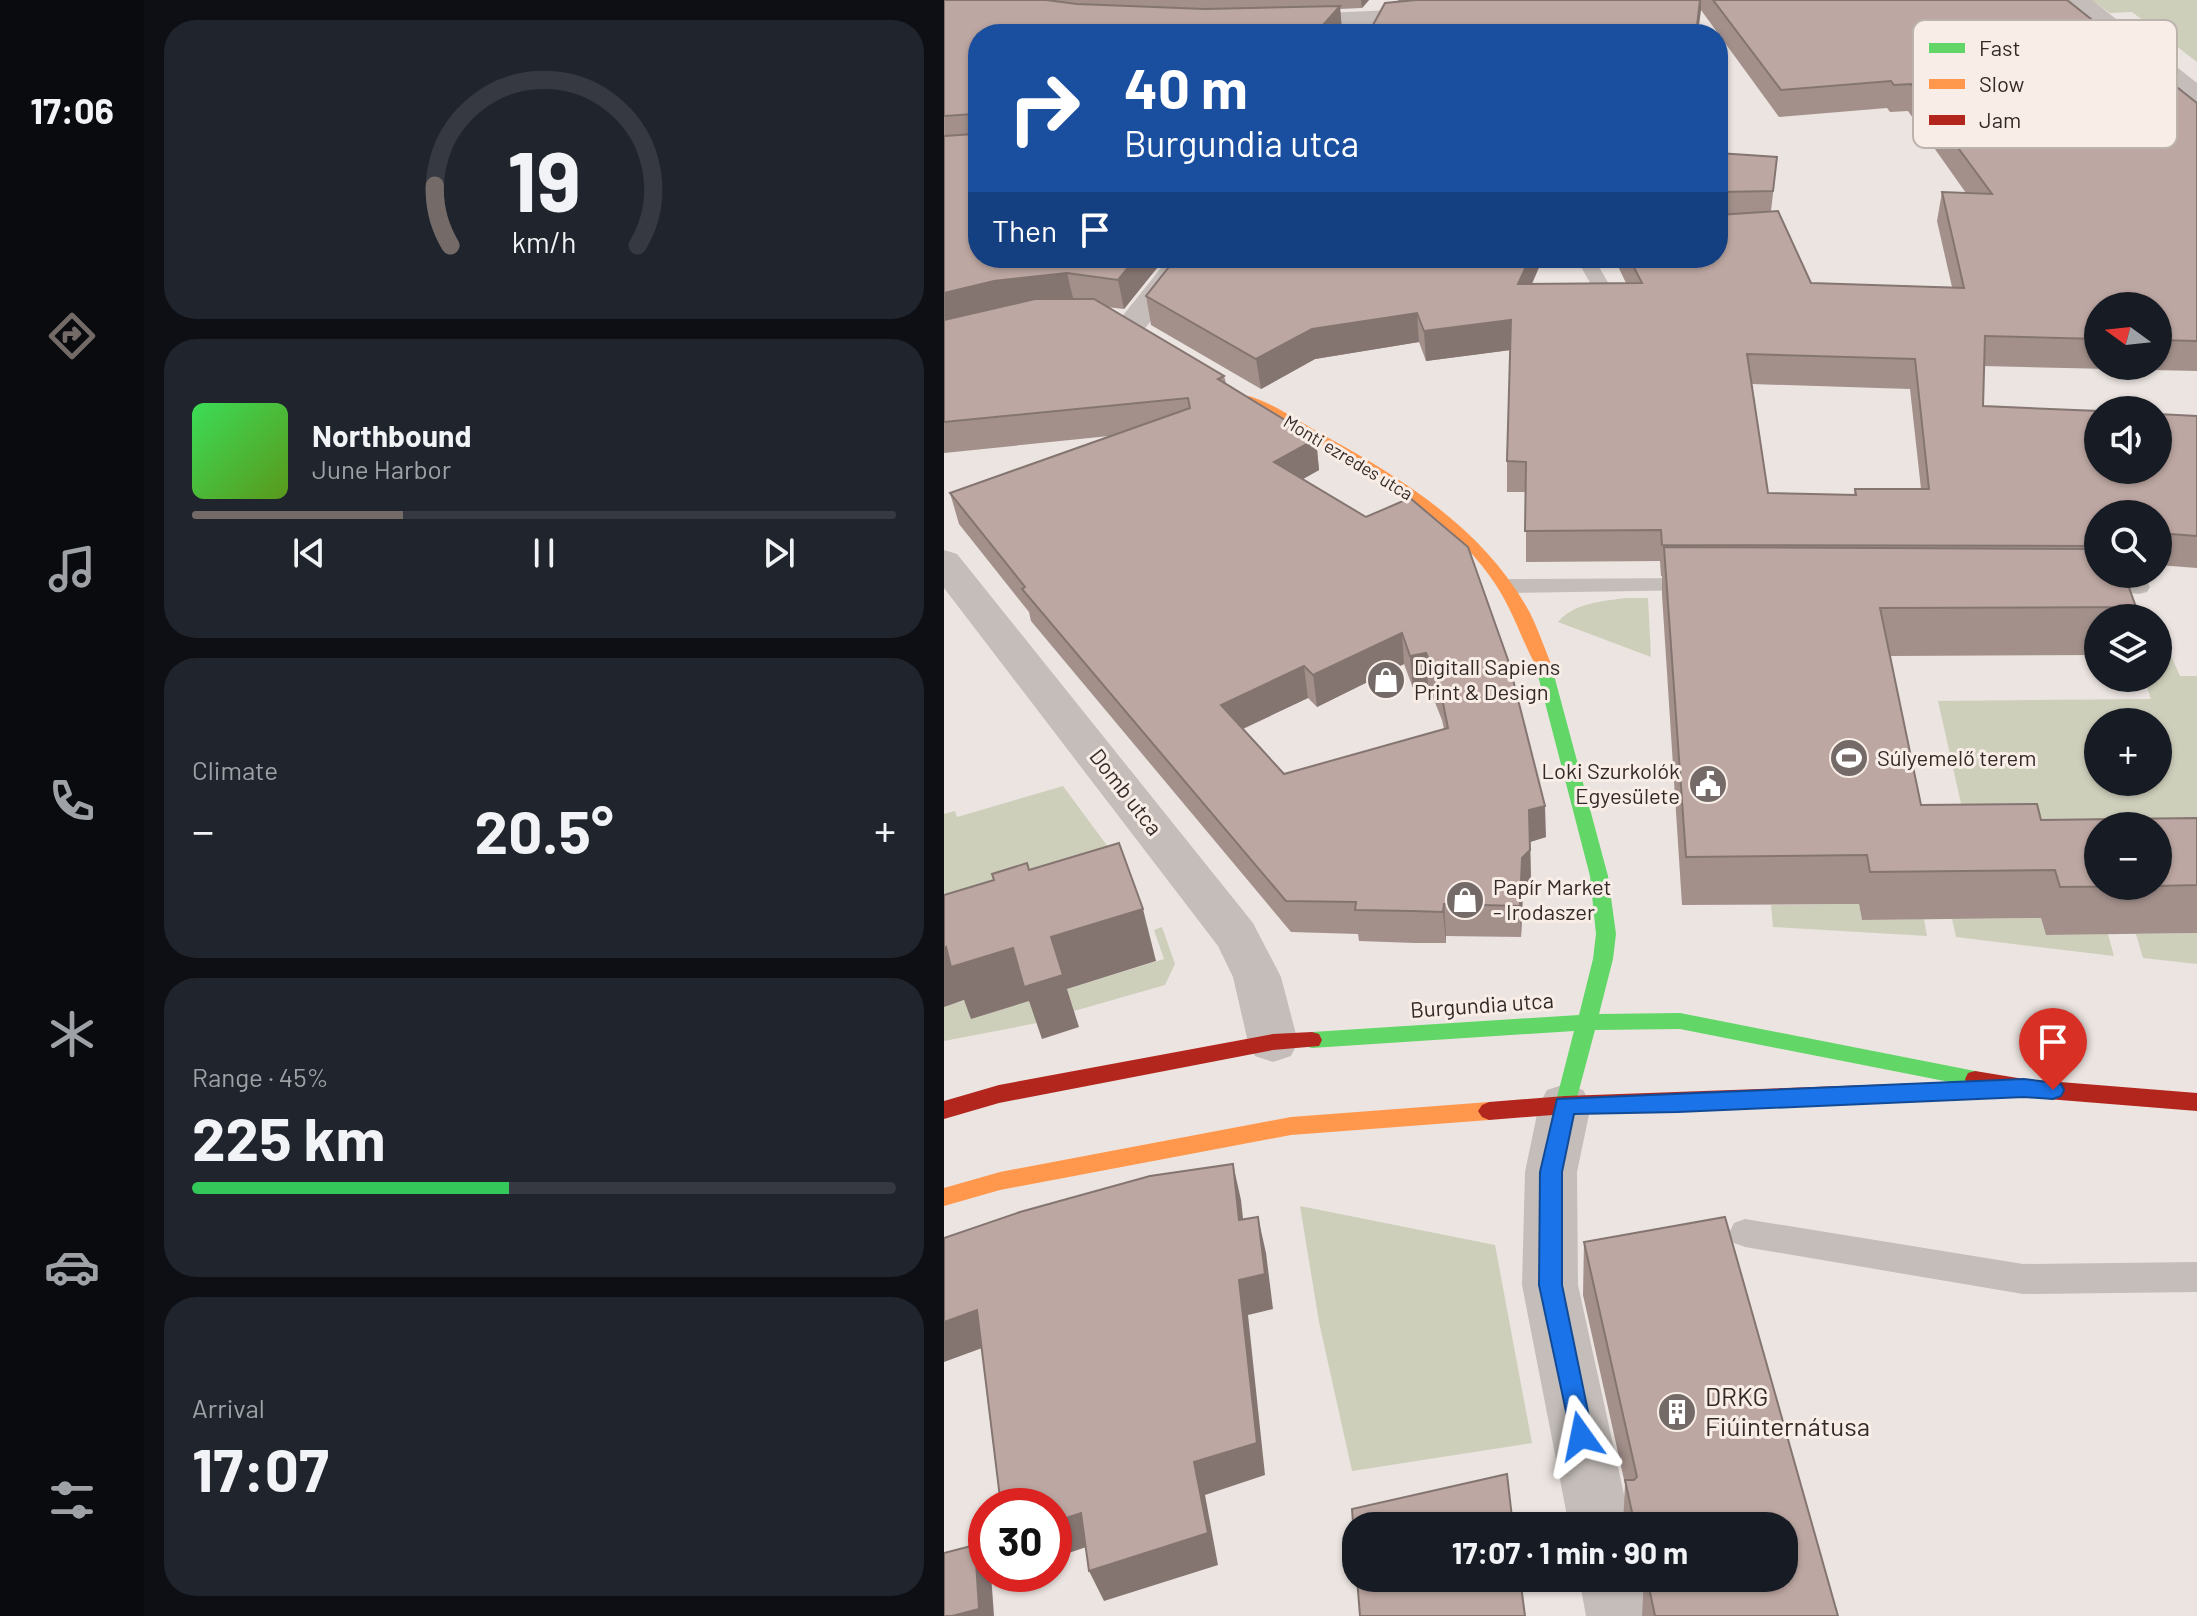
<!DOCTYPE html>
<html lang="en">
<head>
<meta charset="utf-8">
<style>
  body { margin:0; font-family:Barlow,sans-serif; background:#20242c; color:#f1f3f6; height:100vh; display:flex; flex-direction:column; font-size:30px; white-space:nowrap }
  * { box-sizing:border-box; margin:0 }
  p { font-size:26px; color:#9ea1a6 }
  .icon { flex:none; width:44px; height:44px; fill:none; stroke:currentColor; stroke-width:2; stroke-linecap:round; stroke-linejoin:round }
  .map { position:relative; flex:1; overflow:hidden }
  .panel { display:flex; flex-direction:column; gap:20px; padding:20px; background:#0d0f14; width:800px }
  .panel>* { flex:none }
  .top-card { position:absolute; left:24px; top:24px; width:760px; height:244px; border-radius:32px; box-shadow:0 2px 6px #0004; background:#1a4fa0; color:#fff; overflow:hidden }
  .needle { width:52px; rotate:285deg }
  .tools { position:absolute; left:1140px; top:292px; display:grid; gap:16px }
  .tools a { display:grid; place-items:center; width:88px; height:88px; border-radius:50%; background:#171b24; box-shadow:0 2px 6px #0004; font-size:40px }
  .speed { position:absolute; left:24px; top:1488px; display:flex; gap:16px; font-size:40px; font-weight:700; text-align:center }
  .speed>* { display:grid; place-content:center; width:104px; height:104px; border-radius:50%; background:#171b24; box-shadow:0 2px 6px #0004; line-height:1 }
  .speed .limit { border:12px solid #d22; background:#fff; color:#111 }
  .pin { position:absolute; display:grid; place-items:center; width:68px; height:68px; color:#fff; margin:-82px -34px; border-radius:50% 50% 50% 0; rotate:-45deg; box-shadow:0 0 8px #0007 }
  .pin .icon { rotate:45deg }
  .me { position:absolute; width:88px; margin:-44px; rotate:348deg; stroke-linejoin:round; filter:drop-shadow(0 0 6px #0008) }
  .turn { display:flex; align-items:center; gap:28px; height:168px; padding:0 24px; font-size:36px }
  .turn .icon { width:104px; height:104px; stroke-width:2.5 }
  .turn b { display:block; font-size:56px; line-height:68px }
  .then { display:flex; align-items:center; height:76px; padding:0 24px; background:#0003; gap:16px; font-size:30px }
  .big { font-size:60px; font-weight:700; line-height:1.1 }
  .panel .card { flex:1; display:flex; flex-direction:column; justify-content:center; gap:12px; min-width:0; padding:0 28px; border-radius:32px; background:#20242c }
  .panel .dial { align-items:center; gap:0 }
  .dial svg { height:208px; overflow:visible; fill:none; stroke:#363941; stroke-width:7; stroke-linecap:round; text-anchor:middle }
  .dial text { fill:#f1f3f6; stroke:none }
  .song { display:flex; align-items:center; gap:24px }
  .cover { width:96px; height:96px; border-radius:12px; background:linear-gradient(135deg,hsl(130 70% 55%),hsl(90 70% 35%)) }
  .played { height:8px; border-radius:4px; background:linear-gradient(90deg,#746b68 30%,#363941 30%) }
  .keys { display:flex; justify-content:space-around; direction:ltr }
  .heat { display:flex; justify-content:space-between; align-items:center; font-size:44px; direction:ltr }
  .charge { height:12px; border-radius:6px; background:linear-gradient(90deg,#34c759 45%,#363941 0) }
  .trip { position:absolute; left:398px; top:1512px; width:456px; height:80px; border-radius:32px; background:#171b24; box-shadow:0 2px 6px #0004; font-weight:700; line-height:80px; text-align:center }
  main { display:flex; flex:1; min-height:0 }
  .dock { display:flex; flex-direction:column; width:144px; justify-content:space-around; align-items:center; background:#090b0e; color:#9ea1a6 }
  .dock .icon { width:56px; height:56px }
  .dock .current { color:#746b68 }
  .dock b { font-size:36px; color:#f1f3f6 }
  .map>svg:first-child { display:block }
  .green { fill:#cecfbb; fill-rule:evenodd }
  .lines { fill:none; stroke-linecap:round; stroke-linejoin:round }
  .lane { fill:#c4bdb9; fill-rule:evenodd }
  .street { fill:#c4bdb9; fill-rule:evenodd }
  .fast { fill:#63d668; fill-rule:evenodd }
  .slow { fill:#ff974d; fill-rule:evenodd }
  .jam { fill:#b3261e; fill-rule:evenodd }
  .wall { fill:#a3908b; fill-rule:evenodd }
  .shaded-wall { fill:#847571 }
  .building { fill:#bda7a2; stroke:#847571; stroke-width:2; fill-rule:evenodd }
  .route { fill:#1a73e8; stroke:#114b97; stroke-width:2 }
  .labels { text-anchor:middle; stroke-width:6; stroke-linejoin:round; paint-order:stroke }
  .far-street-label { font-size:18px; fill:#342a27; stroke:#f8eee7 }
  .poi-label { font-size:22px; fill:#342a27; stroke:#f8eee7; text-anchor:start }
  .street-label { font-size:22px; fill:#342a27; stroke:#f8eee7 }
  .near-poi-label { font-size:26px; fill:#342a27; stroke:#f8eee7; text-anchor:start }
  .key { fill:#f8eee7; stroke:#bdb3ad; stroke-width:2 }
  .key-label { font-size:22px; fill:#342a27 }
</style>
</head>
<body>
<main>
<nav class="dock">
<b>17:06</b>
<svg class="icon current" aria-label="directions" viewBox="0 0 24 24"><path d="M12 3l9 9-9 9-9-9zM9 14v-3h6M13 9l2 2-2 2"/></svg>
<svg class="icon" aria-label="music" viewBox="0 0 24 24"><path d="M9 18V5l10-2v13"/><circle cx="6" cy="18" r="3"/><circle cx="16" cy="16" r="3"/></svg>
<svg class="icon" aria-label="phone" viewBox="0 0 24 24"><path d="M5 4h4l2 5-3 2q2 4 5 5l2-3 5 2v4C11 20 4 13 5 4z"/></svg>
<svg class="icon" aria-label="climate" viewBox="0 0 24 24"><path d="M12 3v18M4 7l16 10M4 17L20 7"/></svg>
<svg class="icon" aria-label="car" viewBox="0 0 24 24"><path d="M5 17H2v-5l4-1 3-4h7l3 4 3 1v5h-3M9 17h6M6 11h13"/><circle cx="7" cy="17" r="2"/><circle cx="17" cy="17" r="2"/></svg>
<svg class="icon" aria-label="filters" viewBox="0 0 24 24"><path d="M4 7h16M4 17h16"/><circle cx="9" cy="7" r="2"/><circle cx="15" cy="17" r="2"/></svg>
</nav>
<section class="panel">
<div class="card dial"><svg viewBox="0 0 100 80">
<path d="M14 69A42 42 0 1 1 86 69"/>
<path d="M14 69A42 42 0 0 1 8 46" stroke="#746b68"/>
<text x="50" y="56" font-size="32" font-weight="700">19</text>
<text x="50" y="72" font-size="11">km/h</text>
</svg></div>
<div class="card">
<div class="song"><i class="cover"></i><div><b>Northbound</b><p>June Harbor</p></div></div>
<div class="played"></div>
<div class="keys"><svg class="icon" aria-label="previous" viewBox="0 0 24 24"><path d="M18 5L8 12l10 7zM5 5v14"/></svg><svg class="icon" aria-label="pause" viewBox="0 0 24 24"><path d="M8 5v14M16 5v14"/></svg><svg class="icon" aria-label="next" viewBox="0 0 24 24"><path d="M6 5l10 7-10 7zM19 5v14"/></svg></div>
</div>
<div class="card"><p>Climate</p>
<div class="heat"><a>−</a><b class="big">20.5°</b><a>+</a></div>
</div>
<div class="card"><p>Range · 45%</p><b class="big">225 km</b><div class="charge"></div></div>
<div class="card"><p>Arrival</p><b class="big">17:07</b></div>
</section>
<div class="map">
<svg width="1253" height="1616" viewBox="0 0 1253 1616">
  <rect width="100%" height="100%" fill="#ebe4e0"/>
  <g class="green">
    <polygon points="1147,0 1253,0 1253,62 1188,12 1166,13"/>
    <path d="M682 598H704L707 657 614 622C629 603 660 601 682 598Z"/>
    <path d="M1214 658H1228L1236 676H1253V824L1022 826 994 701 1207 699 1200 678H1214ZM1154 722H1214V782H1154Z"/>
    <polygon points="119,786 164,847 0,919 0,814 11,811 13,817"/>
    <polygon points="915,904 918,920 980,919 983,936 829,927 827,905"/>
    <polygon points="1097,918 1102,935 1164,934 1170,956 1012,937 1008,919"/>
    <polygon points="218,927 231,964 221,985 130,1011 123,989 220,959 210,930"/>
    <polygon points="1253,933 1253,964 1199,958 1192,934"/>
    <polygon points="22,1000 86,1001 93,1023 0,1041 0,1006"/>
    <polygon points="356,1206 551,1245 588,1443 408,1471 375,1322"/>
  </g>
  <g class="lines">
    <g class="lane">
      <polygon points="632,258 650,258 670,293 668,297 654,297"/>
      <polygon points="1151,577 1203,582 1206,587 1203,592 1195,594 1143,589 1140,584 1143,579"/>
      <polygon points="751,578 759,580 762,585 759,590 566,593 558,591 555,586 558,581 566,579"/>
      <polygon points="801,1219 1079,1264 1253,1262 1253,1292 1079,1294 801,1247 790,1243 785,1233 790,1223"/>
    </g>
    <g class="street">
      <polygon points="1121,0 1148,0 1253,83 1253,104 1244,102"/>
      <polygon points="492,8 501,10 504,15 501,20 337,29 328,27 325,22 328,17 337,15"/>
      <polygon points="225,258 256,258 195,336 184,339 173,336 168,329"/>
      <polygon points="0,550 13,554 309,923 337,977 354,1042 347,1056 329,1062 311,1056 304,1042 289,977 274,946 0,588"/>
      <polygon points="621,1084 639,1090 647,1105 633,1172 634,1285 687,1526 625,1526 578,1285 581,1172 595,1105 603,1090"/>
      <polygon points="635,1578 697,1578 706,1616 642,1616"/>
    </g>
    <polygon class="fast" points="599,659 607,664 664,876 672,934 669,959 655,1014 736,1013 1031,1071 1038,1073 1041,1079 1038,1085 1031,1087 736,1029 651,1030 631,1105 628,1111 621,1114 614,1111 611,1105 630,1031 368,1048 361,1046 358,1040 361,1034 368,1032 635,1015 649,959 652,934 646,876 591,664"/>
    <g class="slow">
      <path d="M305 396C331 404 357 423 381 436 461 480 541 530 586 613 594 629 600 647 607 664L605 668H593C576 637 567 604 545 575 486 494 385 450 300 403L298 400Z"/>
      <polygon points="545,1102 552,1105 556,1111 552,1117 545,1120 347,1135 56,1190 0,1206 0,1188 56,1172 347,1117"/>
    </g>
    <g class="jam">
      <polygon points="368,1032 375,1034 378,1040 375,1046 329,1050 55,1103 0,1119 0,1101 55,1085 329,1034"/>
      <polygon points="1031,1071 1080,1079 1253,1093 1253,1111 1080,1097 1024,1085 1021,1079 1024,1073"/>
      <polygon points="1009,1082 1016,1085 1019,1091 1016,1097 1009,1100 621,1114 545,1120 538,1117 534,1111 538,1105 545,1102 621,1096"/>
    </g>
  </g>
  <g class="wall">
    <path d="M0 0H425L418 8 396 9 398 31 34 34V258H221L180 309 162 307 280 376 282 383 372 439 375 470 359 479 422 517 602 837 586 842 587 882 579 889 577 937 502 936V943H471L415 941 414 934 347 932 87 621 85 612 15 524 6 493 165 436 0 453ZM460 664 469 688 484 685 498 720 500 729 340 774 299 729 364 698 373 707Z"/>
    <path d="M454 0H1123L1253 103V371L1040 366 1039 406 1253 416V568L1214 565V514H1154V574L1192 607 1189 618H1154V655L946 656 977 805 1097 820 1253 818V933L1102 935 1097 918 918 920 915 904 738 905 718 595V576H717L716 561 582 562V492H563V461L566 350 482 361 475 342 371 359 317 389 207 325 202 296 599 258 588 284 682 283 670 258H774V153L830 185 827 211 867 283 1008 287 993 221 998 192 1022 193 964 111 946 112 943 108 835 117 757 10 454 2ZM1154 306H1214V366H1154ZM808 384 966 389 977 489H911L910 495 824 493Z"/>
    <polygon points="781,1217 894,1616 698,1616 700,1578 840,1578 840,1526 679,1526 681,1484 639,1295 640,1242"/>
  </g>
  <g class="shaded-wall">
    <polygon points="417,0 425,0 418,8"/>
    <polygon points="756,0 757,0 757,10 754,34 752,34"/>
    <polygon points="396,6 398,31 395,34 371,34"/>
    <polygon points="192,258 221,258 180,309 174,280"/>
    <polygon points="586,258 599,258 575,313 574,284"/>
    <polygon points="123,273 130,302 0,324 0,293 50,281"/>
    <polygon points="473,313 475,342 371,359 317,389 312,359 368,329"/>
    <polygon points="567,320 567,350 482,361 480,331"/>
    <polygon points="372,439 375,470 334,493 330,462"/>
    <polygon points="458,633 460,664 373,707 369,675"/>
    <polygon points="482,653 484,685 469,688 466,656"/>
    <polygon points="360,666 364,698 283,736 277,705"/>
    <polygon points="601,806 602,837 586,842 587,882 579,889 577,937 576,906 578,858 585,810"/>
    <polygon points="500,904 502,936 502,943 499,912"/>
    <polygon points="199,909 212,961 123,989 135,1027 98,1039 85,1001 27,1019 20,1000 0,1007 0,948 107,937"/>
    <polygon points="289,1164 297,1200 303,1255 295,1220"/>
    <polygon points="314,1217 322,1253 329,1309 304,1315 321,1475 261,1495 274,1565 160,1601 145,1571 250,1462 295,1280"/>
    <polygon points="33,1310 49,1344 0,1362 0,1322"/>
    <polygon points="137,1513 151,1544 110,1558 110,1522"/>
    <polygon points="31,1545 42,1565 42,1574 47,1574 50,1616 8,1616"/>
  </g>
  <g class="building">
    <polygon points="0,0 102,0 133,4 261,9 396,6 371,34 34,34 34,258 192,258 174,280 123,273 50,281 0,293 0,136 30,134 29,114 0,116"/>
    <polygon points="472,0 756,0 752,34 424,34 441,3"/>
    <path d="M769 0H1123L1253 103V341L1214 340V306H1154V339L1041 336 1039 406 1154 411V470H1214V414L1253 416V536L1214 533V514H1154V546L718 545 717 530 581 531 582 462 563 461 567 320 480 331 473 313 368 329 312 359 202 296 232 258H586L574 284 698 283 685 258H774V215L834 211 867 283 1020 288 998 192 1048 194 967 84 950 85 947 81 837 90ZM803 354 971 359 985 489H911L912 495 824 493Z"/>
    <polygon points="774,153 833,157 829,191 776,192 774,193"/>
    <path d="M91 299H150L280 376 274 379 372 439 330 462 422 517 466 498 524 547 564 660 601 806 585 810 586 850 578 858 576 906 500 904 499 912 468 911 411 910 412 902 342 901 78 589 81 587 6 493 246 408 244 398 0 422V320ZM458 633 466 656 482 653 496 688 504 728 340 774 277 705 360 666 369 675Z"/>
    <polygon points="720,547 1154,549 1154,574 1180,574 1192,607 936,608 977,805 1093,804 1097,820 1253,818 1253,885 1214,886 1214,826 1154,826 1154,886 1204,886 1116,887 1111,870 926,872 923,855 742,857"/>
    <polygon points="175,843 199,909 107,937 119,975 80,987 69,948 7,967 2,947 0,948 0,895 50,880 48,874 83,863 85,870"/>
    <polygon points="289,1164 295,1220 314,1217 321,1274 295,1280 313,1443 250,1462 264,1533 145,1571 137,1513 110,1522 110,1506 57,1506 33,1310 0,1322 0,1238 76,1212 206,1176"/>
    <polygon points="781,1217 894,1616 711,1616 703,1578 840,1578 840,1526 691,1526 681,1480 690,1480 693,1477 640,1242"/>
    <polygon points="563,1474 569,1526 412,1526 412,1562 408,1509"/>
    <polygon points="31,1545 35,1609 8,1616 0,1616 0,1553"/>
    <polygon points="413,1578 576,1578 581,1616 416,1616"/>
  </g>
  <polygon class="route" points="1080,1079 1117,1084 1120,1090 1117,1096 1109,1099 1080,1097 734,1112 630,1114 618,1172 618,1285 649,1436 646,1444 637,1447 629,1444 595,1285 596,1172 613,1099"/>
  <defs>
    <symbol id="shop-disc" viewBox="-11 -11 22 22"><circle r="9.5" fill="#746b68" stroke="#f8eee7"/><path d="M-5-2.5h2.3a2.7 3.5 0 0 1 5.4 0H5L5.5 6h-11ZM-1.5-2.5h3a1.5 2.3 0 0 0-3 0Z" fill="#fff"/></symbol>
    <symbol id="stadium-disc" viewBox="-11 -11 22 22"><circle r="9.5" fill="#746b68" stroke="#f8eee7"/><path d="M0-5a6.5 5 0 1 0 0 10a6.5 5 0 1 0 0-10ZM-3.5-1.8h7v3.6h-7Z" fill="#fff"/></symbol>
    <symbol id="civic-disc" viewBox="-11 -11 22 22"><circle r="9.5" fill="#746b68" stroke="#f8eee7"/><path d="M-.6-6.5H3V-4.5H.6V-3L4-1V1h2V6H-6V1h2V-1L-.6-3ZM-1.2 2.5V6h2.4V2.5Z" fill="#fff"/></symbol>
    <symbol id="building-disc" viewBox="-11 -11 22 22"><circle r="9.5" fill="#746b68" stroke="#f8eee7"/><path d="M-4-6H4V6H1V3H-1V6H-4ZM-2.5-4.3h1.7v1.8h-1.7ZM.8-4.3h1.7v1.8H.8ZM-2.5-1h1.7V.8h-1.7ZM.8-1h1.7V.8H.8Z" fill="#fff"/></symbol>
  </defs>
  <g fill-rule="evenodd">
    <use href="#shop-disc" x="420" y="658" width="44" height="44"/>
    <use href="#stadium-disc" x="883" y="736" width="44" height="44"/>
    <use href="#civic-disc" x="742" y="762" width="44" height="44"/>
    <use href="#shop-disc" x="499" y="878" width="44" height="44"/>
    <use href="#building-disc" x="711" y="1390" width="44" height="44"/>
  </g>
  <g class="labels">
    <g class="far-street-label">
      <text transform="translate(404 458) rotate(31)" y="6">Monti ezredes utca</text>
    </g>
    <g class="poi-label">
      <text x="470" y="675">Digitall Sapiens<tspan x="470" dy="25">Print &amp; Design</tspan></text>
      <text x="933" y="766">Súlyemelő terem</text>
      <text x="736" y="779" text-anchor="end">Loki Szurkolók<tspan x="736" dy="25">Egyesülete</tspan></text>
      <text x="549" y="895">Papír Market<tspan x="549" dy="25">- Irodaszer</tspan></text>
    </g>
    <g class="street-label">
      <text transform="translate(182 792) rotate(52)" y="8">Domb utca</text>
      <text transform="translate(538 1005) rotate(-4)" y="8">Burgundia utca</text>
    </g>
    <g class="near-poi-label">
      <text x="761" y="1406">DRKG<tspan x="761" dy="30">Fiúinternátusa</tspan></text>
    </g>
  </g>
  <rect x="969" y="20" width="264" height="128" rx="12" class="key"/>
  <rect x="985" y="43" width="36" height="10" fill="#63d668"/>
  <rect x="985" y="79" width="36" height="10" fill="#ff974d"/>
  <rect x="985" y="115" width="36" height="10" fill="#b3261e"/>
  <g class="key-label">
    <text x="1035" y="56">Fast</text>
    <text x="1035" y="92">Slow</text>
    <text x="1035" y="128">Jam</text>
  </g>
</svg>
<div class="tools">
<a><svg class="needle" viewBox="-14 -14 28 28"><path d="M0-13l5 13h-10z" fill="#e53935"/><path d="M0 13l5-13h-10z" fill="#9ea1a6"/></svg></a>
<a><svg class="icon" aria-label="sound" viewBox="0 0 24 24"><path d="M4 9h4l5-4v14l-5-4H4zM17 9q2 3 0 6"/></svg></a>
<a><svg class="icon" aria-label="search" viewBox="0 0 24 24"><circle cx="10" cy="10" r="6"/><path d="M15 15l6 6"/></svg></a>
<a><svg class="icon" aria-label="layers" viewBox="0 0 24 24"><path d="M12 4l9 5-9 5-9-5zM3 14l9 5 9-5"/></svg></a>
<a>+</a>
<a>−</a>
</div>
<div class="speed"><div class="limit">30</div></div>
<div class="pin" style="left:1109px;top:1090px;background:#d93025"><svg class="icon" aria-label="arrive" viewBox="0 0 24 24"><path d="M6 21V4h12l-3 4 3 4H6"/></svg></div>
<svg class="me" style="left:637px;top:1436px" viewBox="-20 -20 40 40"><path d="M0-17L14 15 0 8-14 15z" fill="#1a73e8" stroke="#fff" stroke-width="4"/></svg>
<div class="trip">17:07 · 1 min · 90 m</div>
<div class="top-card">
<div class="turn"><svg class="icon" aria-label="right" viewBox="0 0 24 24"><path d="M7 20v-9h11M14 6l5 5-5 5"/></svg><div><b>40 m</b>Burgundia utca</div></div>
<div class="then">Then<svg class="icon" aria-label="arrive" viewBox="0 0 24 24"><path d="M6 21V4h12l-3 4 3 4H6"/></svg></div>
</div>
</div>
</main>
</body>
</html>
